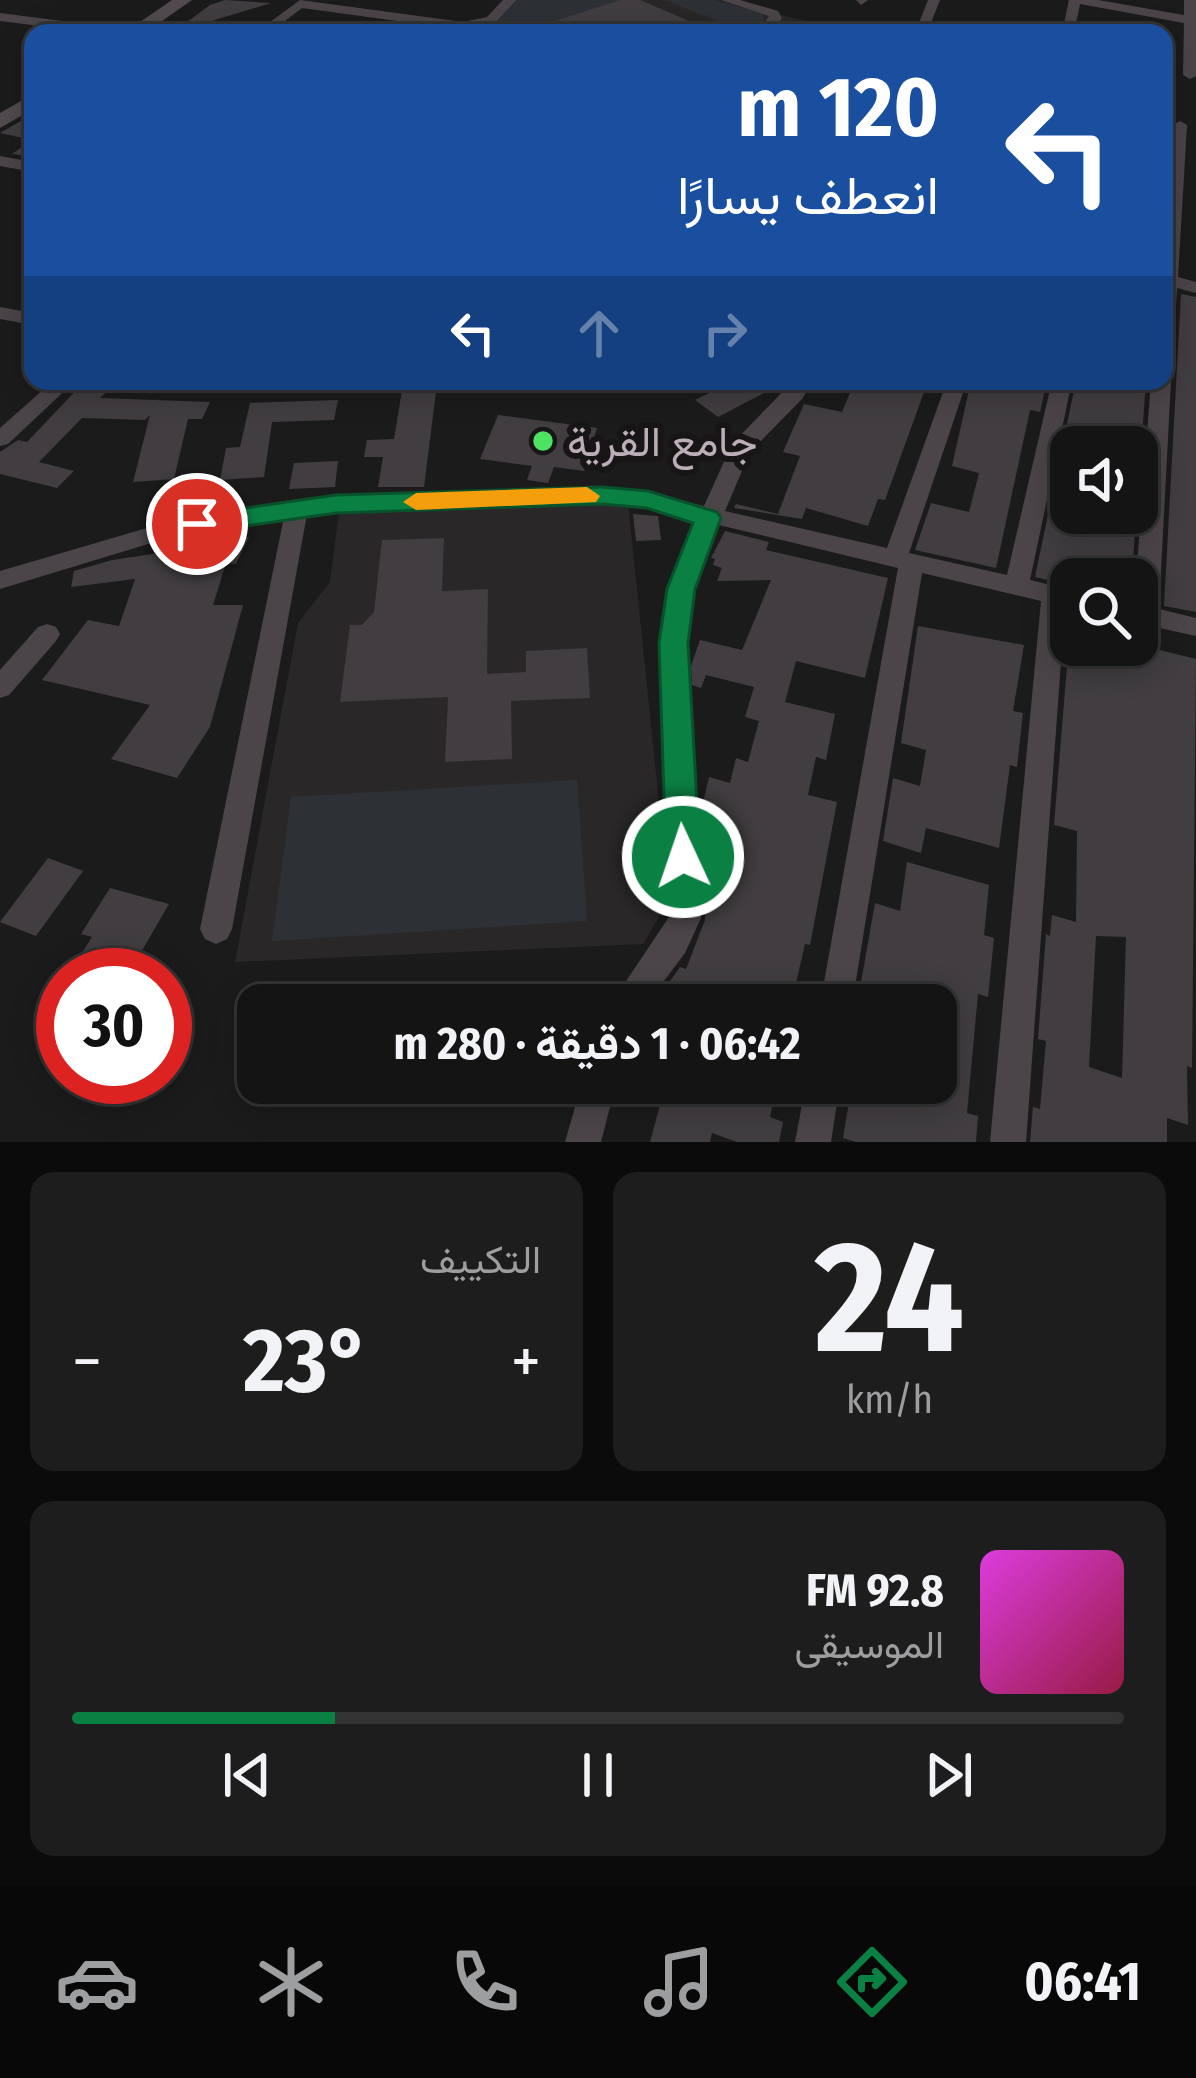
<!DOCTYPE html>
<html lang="ar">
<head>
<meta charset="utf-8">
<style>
  body { margin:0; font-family:"Fira Sans Condensed",Vazirmatn,sans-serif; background:#1e1d1e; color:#f1f3f6; direction:rtl; height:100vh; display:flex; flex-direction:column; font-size:45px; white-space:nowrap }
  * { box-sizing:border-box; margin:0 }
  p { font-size:39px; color:#9d9ea0 }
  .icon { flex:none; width:66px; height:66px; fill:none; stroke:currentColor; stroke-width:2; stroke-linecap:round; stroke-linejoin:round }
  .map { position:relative; height:1142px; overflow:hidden; direction:ltr }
  .drawer { display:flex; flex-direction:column; gap:30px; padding:30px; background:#0c0b0c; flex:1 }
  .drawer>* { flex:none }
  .guide { position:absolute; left:24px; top:24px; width:1149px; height:366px; border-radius:24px; box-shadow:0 6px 30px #0003,0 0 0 3px #343334; direction:rtl; background:#1a4fa0; color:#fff; overflow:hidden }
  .buttons { position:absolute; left:1050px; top:426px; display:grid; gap:24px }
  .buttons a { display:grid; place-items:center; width:108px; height:108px; border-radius:24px; background:#151415; box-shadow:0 6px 30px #0003,0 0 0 3px #343334; font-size:60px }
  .speed { position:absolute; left:36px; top:948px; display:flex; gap:24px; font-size:60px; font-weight:700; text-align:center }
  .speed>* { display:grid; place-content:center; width:156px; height:156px; border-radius:50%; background:#151415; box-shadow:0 6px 30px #0003,0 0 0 3px #343334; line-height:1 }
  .speed .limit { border:18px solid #d22; background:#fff; color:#111 }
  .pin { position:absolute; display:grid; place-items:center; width:102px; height:102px; color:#fff; margin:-51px; border:6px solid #fff; border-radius:50%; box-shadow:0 3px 12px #0007 }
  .me { position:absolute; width:132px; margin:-66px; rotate:357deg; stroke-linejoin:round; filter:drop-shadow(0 0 9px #0008) }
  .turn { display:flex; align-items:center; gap:42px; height:252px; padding:0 36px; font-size:54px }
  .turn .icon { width:156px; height:156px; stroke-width:2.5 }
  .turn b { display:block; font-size:84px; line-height:102px }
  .lanes { display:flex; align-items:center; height:114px; padding:0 36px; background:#0003; justify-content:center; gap:60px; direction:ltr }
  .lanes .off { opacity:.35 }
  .big { font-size:90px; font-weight:700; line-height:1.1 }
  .drawer .card { flex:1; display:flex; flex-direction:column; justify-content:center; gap:18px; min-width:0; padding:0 42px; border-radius:24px; background:#1e1d1e }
  .drawer .dial { align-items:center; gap:0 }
  .dial b { font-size:156px; line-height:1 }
  .song { display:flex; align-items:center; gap:36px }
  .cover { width:144px; height:144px; border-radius:18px; background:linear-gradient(135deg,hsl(300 70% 55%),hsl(340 70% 35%)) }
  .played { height:12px; border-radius:6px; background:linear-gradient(90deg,#0b8043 25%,#343334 25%) }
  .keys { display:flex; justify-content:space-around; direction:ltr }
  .heat { display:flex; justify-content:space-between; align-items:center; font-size:66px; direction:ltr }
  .drawer .tiles { flex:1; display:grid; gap:30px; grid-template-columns:1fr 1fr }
  .card:last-child { grid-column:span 2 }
  .trip { position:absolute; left:237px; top:984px; width:720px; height:120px; border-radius:24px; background:#151415; box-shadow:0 6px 30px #0003,0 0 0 3px #343334; font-weight:700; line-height:120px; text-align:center; direction:rtl }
  .tabs { display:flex; height:192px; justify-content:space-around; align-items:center; background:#080808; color:#9d9ea0 }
  .tabs .icon { width:84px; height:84px }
  .tabs .selected { color:#0b8043 }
  .tabs b { font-size:54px; color:#f1f3f6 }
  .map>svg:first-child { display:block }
  .built { fill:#292728 }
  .green { fill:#2d3136 }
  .building { fill:#413d40; fill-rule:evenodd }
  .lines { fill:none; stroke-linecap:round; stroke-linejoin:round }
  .street { fill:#4b454a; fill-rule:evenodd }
  .secondary { fill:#514a4f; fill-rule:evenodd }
  .route { fill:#0b8043; stroke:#07532c; stroke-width:3 }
  .slow { fill:#f59e0b }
  .poi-dot { fill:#4de261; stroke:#181517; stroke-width:4.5 }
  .labels { text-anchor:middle; stroke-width:12; stroke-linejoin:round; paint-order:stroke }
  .poi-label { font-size:42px; fill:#bbaeb9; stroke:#181517; text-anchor:start }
</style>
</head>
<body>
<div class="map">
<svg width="1196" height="1142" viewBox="0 0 1196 1142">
  <rect width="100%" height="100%" fill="#1c1b1c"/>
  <g class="built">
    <polygon points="515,0 725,0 851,33 483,33"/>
    <polygon points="628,502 669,899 643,944 235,962 298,623 330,582 339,512"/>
  </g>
  <g class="green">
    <polygon points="515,0 620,0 592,33 483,33"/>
    <polygon points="664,0 714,0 762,13 765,21 756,33 749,33"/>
    <polygon points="577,780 587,921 272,941 291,797"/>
  </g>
  <g class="building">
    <polygon points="225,0 271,3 172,33 210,5"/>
    <polygon points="620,0 640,0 717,33 571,33 549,23"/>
    <polygon points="33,114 33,157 12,154 32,140 0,133"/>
    <polygon points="1181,294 1196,297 1196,612 1164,606"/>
    <polygon points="85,381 118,381 100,398 210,402 202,419 188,419 174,479 133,482 150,415 145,420 82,418 39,462 74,471 57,488 0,474 0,452 18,440 27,442"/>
    <polygon points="734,381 787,381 718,417 695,400"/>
    <polygon points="855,381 928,381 885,500 878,499 868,526 806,508 802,519 734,508 736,504 778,514 800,456 783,452 804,404 842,412"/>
    <polygon points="971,381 1047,381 1040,412 1030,410 996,568 915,550 931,503 969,512 979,473 952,466"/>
    <polygon points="1076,381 1146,381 1137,506 1137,447 1071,447 1071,513 1104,519 1105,513 1136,513 1132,579 1071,579 1071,585 1035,577"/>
    <polygon points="403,384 437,384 424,487 378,487 383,457 364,457 367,440 394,439"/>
    <polygon points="338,400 334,420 272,422 264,477 220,480 226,448 240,447 250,403"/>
    <polygon points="498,415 597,428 584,471 554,467 548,483 527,480 532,466 480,459"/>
    <polygon points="338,461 335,487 289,489 294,463"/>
    <polygon points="633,514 658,516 661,540 636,541"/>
    <polygon points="725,531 769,542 766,550 888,578 865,678 796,661 785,702 835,714 826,760 816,757 808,795 837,802 810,945 805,944 791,1005 653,1005 680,967 686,969 705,920 705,908 712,910 723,871 713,868 726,823 700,816 709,777 730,783 736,758 748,762 759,721 745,717 754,687 706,675 701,688 692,685 691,666 700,640 742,650 771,580 717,581 722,568 713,565 715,559 711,558"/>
    <polygon points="230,535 249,537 236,564 226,563 213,605 243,605 210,727 177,778 111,759 150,705 42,680 88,620 119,626 135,579 71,587 74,571 112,560 226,543"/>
    <polygon points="444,538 442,591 488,589 487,674 526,672 526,651 587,648 590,698 511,701 512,759 445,762 448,697 340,702 350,625 362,625 374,612 382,540"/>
    <polygon points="918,626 1024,645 1013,711 1023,713 1017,767 1010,765 999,848 926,828 921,853 883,841 893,778 920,786 926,750 901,743"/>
    <path d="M1077 645H1139L1196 659 1192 1068 1187 1066 1188 1125 1167 1118V1142H1030L1033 1107 1040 1109 1046 1041 1038 1039 1046 934 1050 936 1052 915 1076 922 1077 831 1054 825 1067 666 1076 669ZM1096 936 1126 937 1122 1078 1089 1067Z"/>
    <polygon points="48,858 83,871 36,936 0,922"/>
    <polygon points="907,862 989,885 984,935 994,938 988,997 978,994 967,1113 978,1116 976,1142 856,1142 843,1138 852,1083 936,1083 936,1005 857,1005 875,903 900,911"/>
    <polygon points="110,888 169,904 140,954 122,949 115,962 82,953 92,937 81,934"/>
    <polygon points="666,1083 771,1083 776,1088 770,1117 783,1122 779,1142 737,1142 712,1133 710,1142 650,1142"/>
  </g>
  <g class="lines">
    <g class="street">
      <polygon points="300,0 463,22 487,17 503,0 516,0 495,23 463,30 302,8 269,33 255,33"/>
      <polygon points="721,0 740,0 778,11 782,18 771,33 758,33 769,16"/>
      <polygon points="856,0 868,0 861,5"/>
      <polygon points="928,0 940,0 927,33 915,33"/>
      <polygon points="1069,0 1098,0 1184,15 1184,0 1196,0 1196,76 1190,79 1183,75 1184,23 1080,4 1074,33 1062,33"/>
      <polygon points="0,13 125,29 131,33 95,33 0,21"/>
      <polygon points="942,25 970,30 971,33 937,32 936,29"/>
      <polygon points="1180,121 1187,125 1178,277 1196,282 1196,293 1177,288 1174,339 1164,345 1164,226 1173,125"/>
      <polygon points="0,156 33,162 33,172 0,166"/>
      <polygon points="0,307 33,313 33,325 0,319"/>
      <polygon points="1164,376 1171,381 1159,609 1196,618 1196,636 1137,623 1136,579 1151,381 1164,381"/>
      <polygon points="53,381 75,381 8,444 0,446 0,428"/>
      <polygon points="793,381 813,381 802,399 750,452 725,511 887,548 947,381 967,381 909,553 1007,575 1052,381 1072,381 1030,580 1071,590 1071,608 1065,607 1026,1142 990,1142 1041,601 922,573 852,1005 820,1005 898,568 719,525 693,589 686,659 701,918 685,953 646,1005 610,1005 669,917 660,659 669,589 698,521 626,504 307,514 232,929 227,939 216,944 205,939 200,929 284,517 148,544 0,589 0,571 147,528 297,499 626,488 704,506 732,444"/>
      <polygon points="47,624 56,627 60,634 56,641 9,695 0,698 0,670 38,627"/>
      <polygon points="582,1083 616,1083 601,1142 565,1142"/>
      <polygon points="806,1083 840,1083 831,1142 795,1142"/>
    </g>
    <g class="secondary">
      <polygon points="172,0 192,0 145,33 124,33"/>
      <polygon points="33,94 33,109 0,128 0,113"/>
    </g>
  </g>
  <polygon class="route" points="602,487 648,491 717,512 721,518 695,589 688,643 700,857 695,868 683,872 671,868 666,857 659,643 667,589 693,523 647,508 602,504 336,513 197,533 184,524 197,515 336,495"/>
  <polygon class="slow" points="587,487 600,496 596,502 416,510 403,502 416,493"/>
  <circle class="poi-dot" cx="543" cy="441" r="12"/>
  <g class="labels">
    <g class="poi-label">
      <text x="567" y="456">جامع القرية</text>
    </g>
  </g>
</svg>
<div class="buttons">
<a><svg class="icon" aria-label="sound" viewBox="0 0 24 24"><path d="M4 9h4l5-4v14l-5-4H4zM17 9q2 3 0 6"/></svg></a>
<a><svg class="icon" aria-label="search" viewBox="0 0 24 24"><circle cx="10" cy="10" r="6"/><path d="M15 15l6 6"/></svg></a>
</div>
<div class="speed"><div class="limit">30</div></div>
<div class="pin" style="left:197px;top:524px;background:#d93025"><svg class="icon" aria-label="arrive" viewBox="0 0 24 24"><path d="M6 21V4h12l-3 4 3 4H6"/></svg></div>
<svg class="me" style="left:683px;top:857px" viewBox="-20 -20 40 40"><circle r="17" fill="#0b8043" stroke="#fff" stroke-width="3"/><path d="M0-11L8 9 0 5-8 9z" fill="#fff"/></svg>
<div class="trip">06:42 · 1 دقيقة · 280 m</div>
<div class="guide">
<div class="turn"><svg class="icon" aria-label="left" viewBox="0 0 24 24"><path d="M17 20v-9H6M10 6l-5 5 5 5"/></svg><div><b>120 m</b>انعطف يسارًا</div></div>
<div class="lanes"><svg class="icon" aria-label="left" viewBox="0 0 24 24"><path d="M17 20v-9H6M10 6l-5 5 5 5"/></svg><svg class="icon off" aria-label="ahead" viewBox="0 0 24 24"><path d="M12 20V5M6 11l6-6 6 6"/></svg><svg class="icon off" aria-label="right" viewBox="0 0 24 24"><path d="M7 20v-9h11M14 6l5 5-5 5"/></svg></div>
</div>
</div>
<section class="drawer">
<div class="tiles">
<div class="card dial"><b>24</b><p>km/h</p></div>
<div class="card"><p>التكييف</p>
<div class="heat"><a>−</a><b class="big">23°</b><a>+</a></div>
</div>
<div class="card">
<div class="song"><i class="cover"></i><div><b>92.8 FM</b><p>الموسيقى</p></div></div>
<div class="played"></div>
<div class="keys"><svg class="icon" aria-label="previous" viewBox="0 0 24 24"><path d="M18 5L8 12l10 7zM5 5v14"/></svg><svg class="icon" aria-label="pause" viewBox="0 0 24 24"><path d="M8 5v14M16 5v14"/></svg><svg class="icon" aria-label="next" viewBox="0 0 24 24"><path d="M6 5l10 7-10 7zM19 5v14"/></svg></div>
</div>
</div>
</section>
<nav class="tabs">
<b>06:41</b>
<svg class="icon selected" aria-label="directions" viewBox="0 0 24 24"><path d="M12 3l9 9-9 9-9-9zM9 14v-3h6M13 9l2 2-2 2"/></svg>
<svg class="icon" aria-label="music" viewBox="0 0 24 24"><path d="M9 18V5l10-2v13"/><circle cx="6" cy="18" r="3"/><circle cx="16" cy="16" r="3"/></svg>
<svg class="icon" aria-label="phone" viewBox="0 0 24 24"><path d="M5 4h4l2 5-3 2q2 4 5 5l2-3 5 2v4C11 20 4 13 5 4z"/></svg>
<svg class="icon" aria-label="climate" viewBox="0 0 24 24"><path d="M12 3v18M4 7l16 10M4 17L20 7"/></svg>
<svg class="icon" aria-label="car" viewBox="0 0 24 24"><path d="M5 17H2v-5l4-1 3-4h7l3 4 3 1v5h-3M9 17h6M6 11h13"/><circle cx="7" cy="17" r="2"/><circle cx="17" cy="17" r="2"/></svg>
</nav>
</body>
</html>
